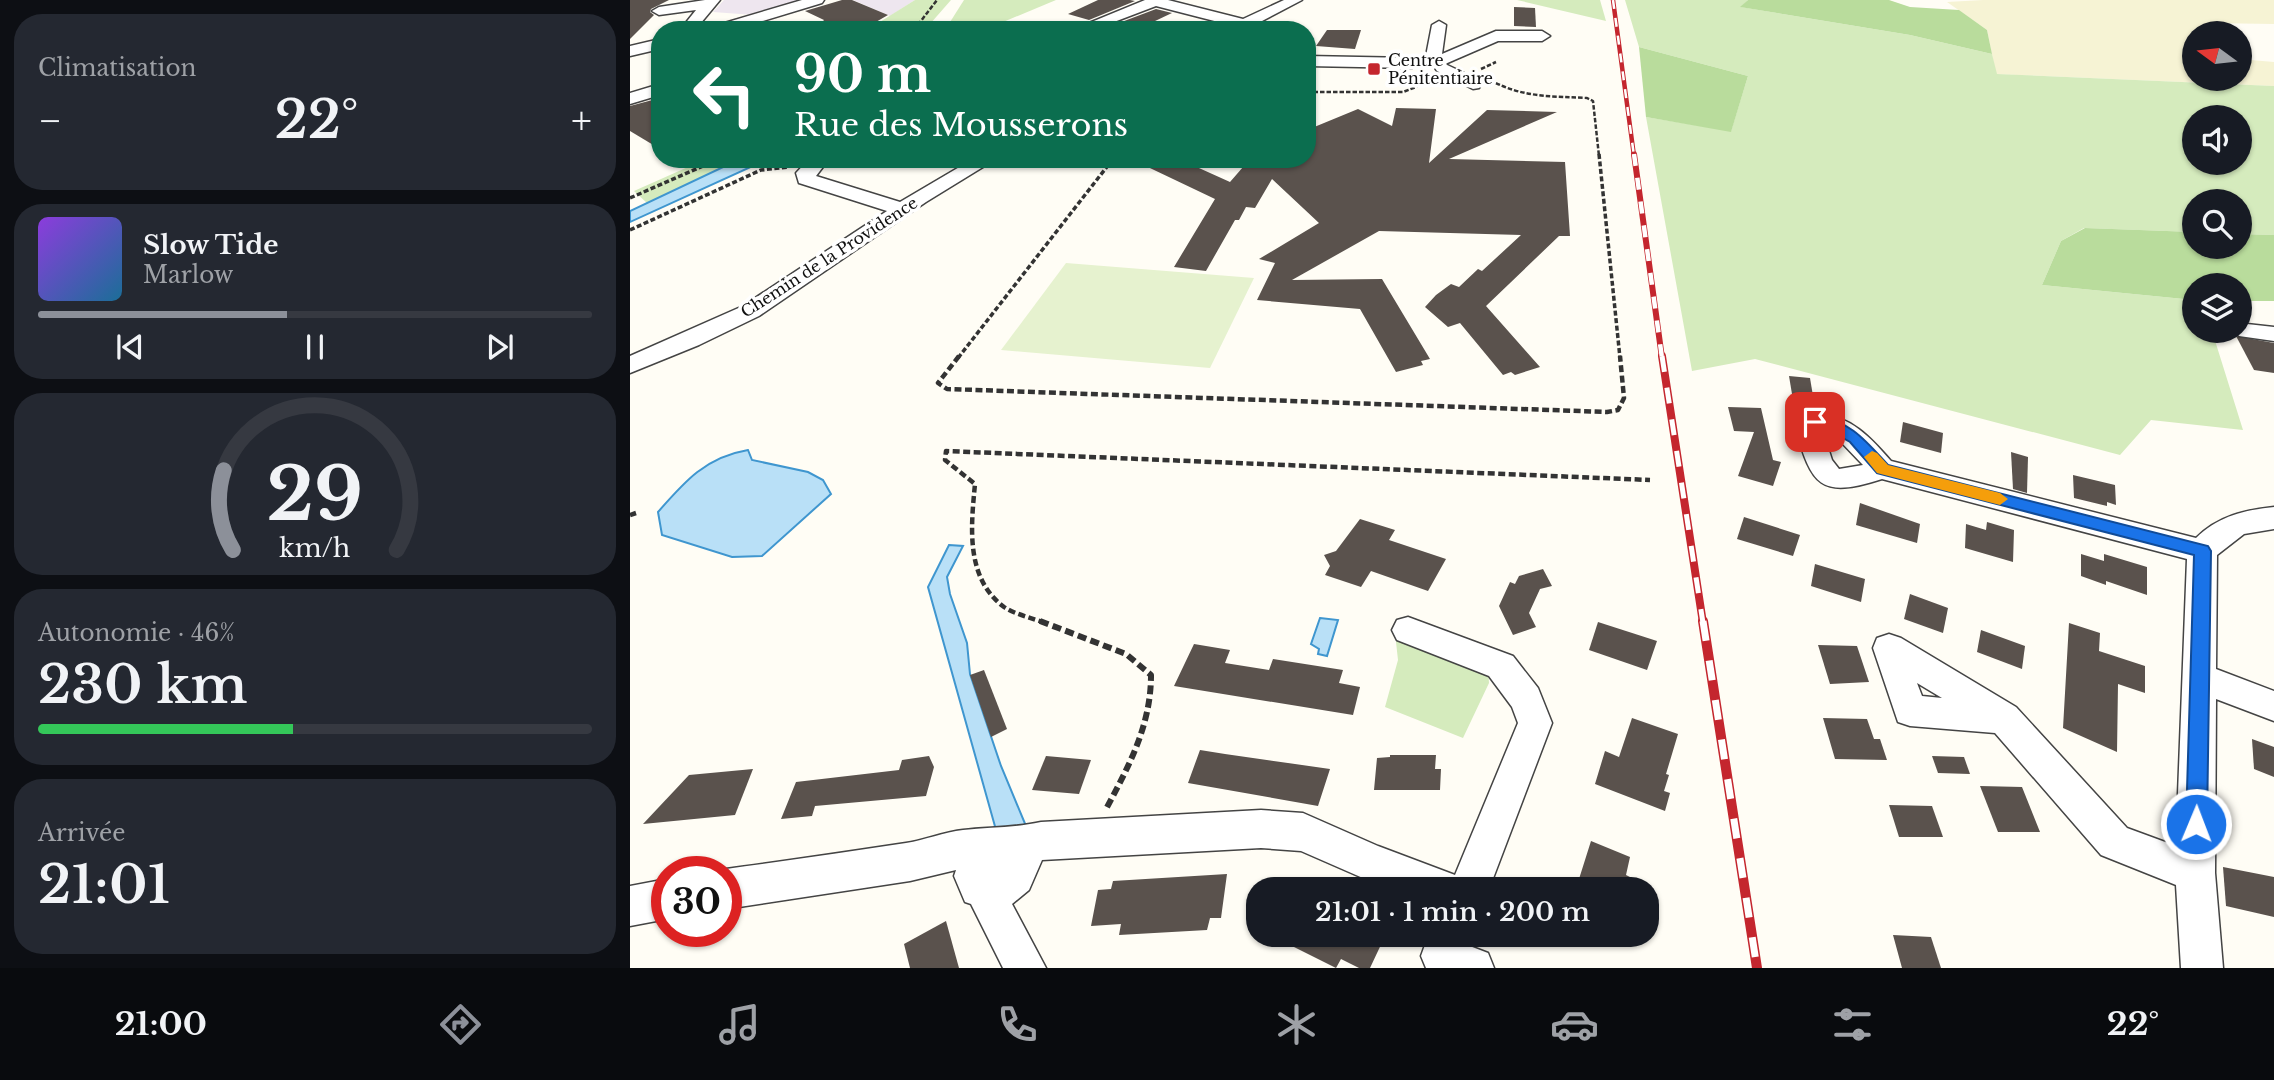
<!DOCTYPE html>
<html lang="fr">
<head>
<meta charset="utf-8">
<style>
  body { margin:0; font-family:"Libre Baskerville",serif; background:#242831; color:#f1f3f6; height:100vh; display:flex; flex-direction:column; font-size:26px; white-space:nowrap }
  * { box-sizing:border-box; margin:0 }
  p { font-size:23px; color:#9ea1a6 }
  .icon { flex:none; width:38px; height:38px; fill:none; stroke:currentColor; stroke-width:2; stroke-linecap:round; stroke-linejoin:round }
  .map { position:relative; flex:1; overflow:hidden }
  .drawer { display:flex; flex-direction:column; gap:14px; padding:14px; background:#0d0f14; width:630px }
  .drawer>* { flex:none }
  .top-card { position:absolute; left:21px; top:21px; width:665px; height:147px; border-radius:28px; box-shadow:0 2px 5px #0004; background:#0b6e4f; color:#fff; overflow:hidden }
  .needle { width:46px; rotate:285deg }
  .tools { position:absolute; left:1552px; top:21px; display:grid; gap:14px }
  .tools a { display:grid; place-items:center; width:70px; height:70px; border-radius:50%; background:#171b24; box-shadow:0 2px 5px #0004; font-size:35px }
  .speed { position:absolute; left:21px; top:856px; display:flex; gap:14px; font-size:35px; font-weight:700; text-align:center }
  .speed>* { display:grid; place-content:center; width:91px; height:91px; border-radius:50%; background:#171b24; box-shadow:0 2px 5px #0004; line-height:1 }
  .speed .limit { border:10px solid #d22; background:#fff; color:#111 }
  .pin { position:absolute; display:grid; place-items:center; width:60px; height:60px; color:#fff; margin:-30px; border-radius:14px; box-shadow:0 4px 10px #0006 }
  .me { position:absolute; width:77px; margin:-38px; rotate:1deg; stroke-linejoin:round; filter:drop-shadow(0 0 5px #0008) }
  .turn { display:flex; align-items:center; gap:24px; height:147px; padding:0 28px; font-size:32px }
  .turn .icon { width:91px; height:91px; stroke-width:2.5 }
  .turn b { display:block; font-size:49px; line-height:60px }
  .big { font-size:52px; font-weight:600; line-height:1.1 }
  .drawer .widget { flex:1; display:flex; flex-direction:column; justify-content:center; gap:10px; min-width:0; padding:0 24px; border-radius:28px; background:#242831 }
  .drawer .dial { align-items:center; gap:0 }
  .dial svg { height:182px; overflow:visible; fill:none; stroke:#363941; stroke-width:7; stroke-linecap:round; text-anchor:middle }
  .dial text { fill:#f1f3f6; stroke:none }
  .song { display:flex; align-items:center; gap:21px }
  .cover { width:84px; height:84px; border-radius:10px; background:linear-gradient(135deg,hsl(270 70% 55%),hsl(200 70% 35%)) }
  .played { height:7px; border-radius:4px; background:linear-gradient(90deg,#8c9099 45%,#363941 45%) }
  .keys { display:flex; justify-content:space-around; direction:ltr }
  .heat { display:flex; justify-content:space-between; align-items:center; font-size:38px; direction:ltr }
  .charge { height:10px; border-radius:5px; background:linear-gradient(90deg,#34c759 46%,#363941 0) }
  .trip { position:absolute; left:616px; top:877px; width:413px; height:70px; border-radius:28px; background:#171b24; box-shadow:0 2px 5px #0004; font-weight:600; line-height:70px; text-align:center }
  .tab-bar { display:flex; height:112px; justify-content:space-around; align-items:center; background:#090b0e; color:#9ea1a6 }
  .tab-bar .icon { width:49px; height:49px }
  .tab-bar .selected { color:#8c9099 }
  .tab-bar b { font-size:32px; color:#f1f3f6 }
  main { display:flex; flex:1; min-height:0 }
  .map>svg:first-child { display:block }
  .industrial { fill:#eee6ef }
  .farmland { fill:#f6f3d4 }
  .green { fill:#d5ebbd; fill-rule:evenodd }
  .forest { fill:#b9dc9c }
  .pitch { fill:#e6f2cf }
  .water { fill:#b9e0f7; stroke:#3f96cf; stroke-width:2 }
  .building { fill:#5a524d }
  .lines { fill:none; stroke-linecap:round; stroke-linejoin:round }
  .minor-casing { stroke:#444; stroke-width:3 }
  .path-far3 { stroke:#333; stroke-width:2.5; stroke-dasharray:4.5 2; stroke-linecap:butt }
  .path-far2 { stroke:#333; stroke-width:3.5; stroke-dasharray:5 2.5; stroke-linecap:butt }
  .path-far1 { stroke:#333; stroke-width:4.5; stroke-dasharray:7 3.5; stroke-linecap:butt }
  .path { stroke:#333; stroke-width:6; stroke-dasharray:9 4.5; stroke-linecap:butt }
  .minor { fill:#fff; fill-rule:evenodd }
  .rail-far3-casing { stroke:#c4262e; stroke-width:4.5 }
  .rail-far2-casing { stroke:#c4262e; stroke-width:6 }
  .rail-far1-casing { stroke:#c4262e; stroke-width:8 }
  .rail-casing { stroke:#c4262e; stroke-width:10 }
  .rail-far3 { stroke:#fff; stroke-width:2.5; stroke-dasharray:9; stroke-linecap:butt }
  .rail-far2 { stroke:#fff; stroke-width:4.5; stroke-dasharray:12; stroke-linecap:butt }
  .rail-far1 { stroke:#fff; stroke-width:5; stroke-dasharray:16; stroke-linecap:butt }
  .rail { stroke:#fff; stroke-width:7; stroke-dasharray:20; stroke-linecap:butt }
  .route { fill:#1a73e8; stroke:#114b97; stroke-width:2 }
  .slow { fill:#f59e0b }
  .poi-dot { fill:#c4262e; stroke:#fff; stroke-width:2.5 }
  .labels { text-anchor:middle; stroke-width:7; stroke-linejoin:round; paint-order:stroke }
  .far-poi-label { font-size:16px; fill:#111; stroke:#fff; text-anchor:start }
  .far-street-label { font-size:16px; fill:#111; stroke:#fff }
</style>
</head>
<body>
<main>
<section class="drawer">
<div class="widget"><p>Climatisation</p>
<div class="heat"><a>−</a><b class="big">22°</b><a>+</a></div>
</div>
<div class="widget">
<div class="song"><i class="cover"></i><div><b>Slow Tide</b><p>Marlow</p></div></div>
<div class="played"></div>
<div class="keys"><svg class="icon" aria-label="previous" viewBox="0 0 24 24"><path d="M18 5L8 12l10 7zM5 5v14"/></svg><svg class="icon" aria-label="pause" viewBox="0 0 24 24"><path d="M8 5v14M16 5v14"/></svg><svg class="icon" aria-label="next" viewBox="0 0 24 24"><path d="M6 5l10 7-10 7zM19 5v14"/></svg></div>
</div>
<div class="widget dial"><svg viewBox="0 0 100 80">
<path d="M14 69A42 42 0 1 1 86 69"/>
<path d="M14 69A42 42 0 0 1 10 34" stroke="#8c9099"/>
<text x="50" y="56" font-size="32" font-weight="700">29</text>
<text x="50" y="72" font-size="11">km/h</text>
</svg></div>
<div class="widget"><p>Autonomie · 46%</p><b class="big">230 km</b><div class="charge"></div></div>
<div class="widget"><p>Arrivée</p><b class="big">21:01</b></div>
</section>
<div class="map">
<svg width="1644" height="968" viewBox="0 0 1644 968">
  <rect width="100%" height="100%" fill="#fffdf5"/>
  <g class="industrial">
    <polygon points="94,0 175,0 124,15 83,12"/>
    <polygon points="223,0 285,0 260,16"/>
  </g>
  <polygon class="farmland" points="1353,0 1644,0 1644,24 1578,23 1589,33 1564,33 1564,79 1610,79 1610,51 1621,60 1644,62 1644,86 1366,74 1357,30 1317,2"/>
  <g class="green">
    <polygon points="285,0 321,0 300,24 300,30 237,30"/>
    <polygon points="334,0 426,0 354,30 315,30"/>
    <polygon points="887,0 970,0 976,21"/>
    <path d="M995 0H1118L1111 7 1280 35 1362 54 1367 74 1644 86V235L1610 234V201H1564V232L1454 228 1431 241 1412 285 1564 300V331H1582L1613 430 1521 420 1490 455 1125 359 1062 371 1016 117 1101 131 1118 76 1009 47ZM1564 117H1610V163H1564Z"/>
    <polygon points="76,159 110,159 17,203 4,191"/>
    <polygon points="769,634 858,669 859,683 833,738 755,707 768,660 766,642"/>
  </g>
  <g class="forest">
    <polygon points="1118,0 1259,0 1280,7 1329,10 1357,30 1362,54 1280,35 1110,7"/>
    <polygon points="1009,47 1118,76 1101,132 1016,117"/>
    <polygon points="1455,228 1564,232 1564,247 1610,247 1610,234 1644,235 1644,301 1610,301 1610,285 1564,285 1564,300 1412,285 1431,241"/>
  </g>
  <polygon class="pitch" points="436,263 624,278 580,368 371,350"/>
  <g class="water">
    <polygon points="110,159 138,159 0,222 0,211"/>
    <path d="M118 450 122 460 178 472 193 480 201 494 132 556 102 557 32 535 28 512C55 481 76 457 118 450Z"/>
    <polygon points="319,545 333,546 317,577 320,594 337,643 340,674 371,766 396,826 366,830 298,587"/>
    <polygon points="690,618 708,620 697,656 688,654 689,649 681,644"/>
  </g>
  <g class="building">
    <polygon points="0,0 39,0 21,9 20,12 24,15 0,39"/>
    <polygon points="212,0 222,0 258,15 232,30 216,30 206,25 189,26 194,20 175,11"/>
    <polygon points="468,0 500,0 505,1 459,20 438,14"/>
    <polygon points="884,7 905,8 906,27 884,26"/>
    <polygon points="526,9 542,13 506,30 481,26"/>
    <polygon points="697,30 731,30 725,49 686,46"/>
    <polygon points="30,98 30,149 0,131 0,106"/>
    <polygon points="766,108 806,109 799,163 857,110 927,112 819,159 935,162 940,236 929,236 856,306 910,367 885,375 881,372 873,375 830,323 818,327 795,307 806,295 821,284 829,287 848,269 852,271 891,235 749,231 662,280 752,279 800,359 791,361 793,365 766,372 730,309 627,300 645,263 629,259 689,223 642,179 625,208 616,207 609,220 605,220 576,271 544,267 585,199 501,159 549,159 600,182 620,159 677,159 677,130 728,109 762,126"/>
    <polygon points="1606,336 1644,343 1644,373 1624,370"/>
    <polygon points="1159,376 1180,378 1183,396 1162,394"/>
    <polygon points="1098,407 1131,408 1143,460 1151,462 1143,486 1108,476 1124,432 1104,431"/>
    <polygon points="1273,422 1313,433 1311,453 1270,442"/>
    <polygon points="1381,452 1398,457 1397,493 1383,489"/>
    <polygon points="1443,475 1485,485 1486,505 1477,502 1477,506 1444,498"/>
    <polygon points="1230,503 1290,524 1287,543 1226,525"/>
    <polygon points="1114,517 1170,535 1163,556 1107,539"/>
    <polygon points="730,519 765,530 759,540 816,559 798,591 741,571 731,587 695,575 700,566 694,555 706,551"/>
    <polygon points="1357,522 1384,530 1383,562 1335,548 1336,524 1356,530"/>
    <polygon points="1451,554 1474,561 1474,554 1517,567 1517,595 1476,581 1476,585 1451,576"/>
    <polygon points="1185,564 1235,579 1231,602 1181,586"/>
    <polygon points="913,569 922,586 910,589 899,613 906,627 883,635 869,606 880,582 885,584 889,576"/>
    <polygon points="1280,594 1318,608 1313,633 1274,619"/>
    <polygon points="968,622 1027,641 1017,670 959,650"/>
    <polygon points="1439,623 1470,633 1469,651 1515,666 1515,693 1488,684 1487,752 1433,728"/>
    <polygon points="1351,630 1395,646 1392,669 1347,652"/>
    <polygon points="564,644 600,650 595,663 639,670 643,659 713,670 709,683 730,687 723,715 544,686"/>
    <polygon points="1188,645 1227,646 1239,682 1200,684"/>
    <polygon points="354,670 377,729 361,737 340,675"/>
    <polygon points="1002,718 1048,734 1036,774 1039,775 1034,791 1040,793 1035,811 965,784 975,751 989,757"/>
    <polygon points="1193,718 1237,719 1244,739 1250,739 1257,760 1205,759"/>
    <polygon points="1622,739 1644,747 1644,777 1624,769"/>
    <polygon points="570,750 595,754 700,769 688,806 558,783"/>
    <polygon points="760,755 806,755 805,769 811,769 810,790 744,790 747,758 760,757"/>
    <polygon points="299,756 304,767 296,796 185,806 182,816 151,819 166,782 269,770 272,760"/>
    <polygon points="416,756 461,760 449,794 402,790"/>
    <polygon points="1302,756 1334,757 1340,774 1308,773"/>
    <polygon points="123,769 105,815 13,824 59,775"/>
    <polygon points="1350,786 1392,787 1410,832 1368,832"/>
    <polygon points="1259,805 1302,806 1313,837 1269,837"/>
    <polygon points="961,841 1000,857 996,875 1024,889 956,889 958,883 949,879"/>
    <polygon points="1593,867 1644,877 1644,917 1596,906"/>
    <polygon points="597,874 591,918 580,918 577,930 489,935 491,924 461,926 468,890 481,889 483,881"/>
    <polygon points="316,921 329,968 280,968 274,944"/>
    <polygon points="638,934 756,934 740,968 729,968 711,959 706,968"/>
    <polygon points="1263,935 1301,937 1311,968 1272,968"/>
  </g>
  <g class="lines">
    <defs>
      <g id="minor">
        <polygon points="75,0 90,0 65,30 50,30 66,10 29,15 22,11 29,7"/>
        <polygon points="172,0 194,0 192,3 103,30 79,30 81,27"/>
        <polygon points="515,0 538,0 613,19 654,0 672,0 615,30 595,30 600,25 526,6 463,30 442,30"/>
        <polygon points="809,21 816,25 812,54 866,31 912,31 920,36 912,41 868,41 815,64 849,80 851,84 849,88 843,89 807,71 805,68 812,63 798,59 796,56 802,25"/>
        <polygon points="30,39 30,49 0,56 0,46"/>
        <polygon points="677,56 782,58 790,63 782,68 677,66"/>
        <polygon points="30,84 30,95 0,104 0,93"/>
        <polygon points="179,159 199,159 186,176 270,202 343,159 366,159 296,202 129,316 69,345 0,373 0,356 113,306 257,211 169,183 166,173"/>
        <polygon points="1617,324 1644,327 1644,341 1609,336 1605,331 1610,331 1610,325"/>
        <path d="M1188 414C1220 415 1241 438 1261 461L1566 538C1588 516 1615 510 1644 507V529L1614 534 1587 555 1586 669 1644 691V721L1586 699 1585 873 1593 968H1551L1546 885 1471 855 1365 733 1280 726 1268 722 1243 648 1247 638 1259 634 1271 638 1386 707 1497 828 1546 846 1557 559 1252 479C1190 499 1182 486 1165 427L1169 421ZM1193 432 1210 441 1233 465 1209 469 1202 460ZM1287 683 1312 698 1292 696Z"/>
        <path d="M778 617 883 656 908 688 922 723 859 889H758L671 851 631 848 412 860 399 890 382 904 416 968H373L341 904 335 902 324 876 326 870 280 881 96 909V872H91L96 869C156 861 216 852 276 843 295 840 314 832 333 830 360 827 384 828 411 822L631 810 673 813 748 846 825 875 888 723 882 707 859 676 767 640 762 630 767 620Z"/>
        <polygon points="37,879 37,919 0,926 0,886"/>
        <polygon points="799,934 840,934 837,945 858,953 864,968 796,968 791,956"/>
      </g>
    </defs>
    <use href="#minor" class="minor-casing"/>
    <g class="path-far3">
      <polyline points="284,30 307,0"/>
      <polyline points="851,69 866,62"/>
      <path d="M860 80C893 98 921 96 957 98L963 101 969 156"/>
      <polyline points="677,92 773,92 786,87 798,76"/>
    </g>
    <g class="path-far2">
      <polyline points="969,154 990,358"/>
      <polyline points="0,198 89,159"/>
      <polyline points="0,230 131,170 159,167"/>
      <polyline points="328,358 483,159"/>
    </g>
    <g class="path-far1">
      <polyline points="329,356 308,383 317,389 977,412 988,410 994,398 990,356"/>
      <polyline points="0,515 6,513"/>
      <path d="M415 623C402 618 384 614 374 607 335 578 341 526 345 484L315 460 316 451 1020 480"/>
    </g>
    <path class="path" d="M410 621 496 654 521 675C521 725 499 766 476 809"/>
    <use href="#minor" class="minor"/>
    <defs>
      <polyline id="rail-far3" points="983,0 1004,156"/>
      <polyline id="rail-far2" points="1004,154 1032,358"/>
      <polyline id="rail-far1" points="1032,356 1073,623"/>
      <polyline id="rail" points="1073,621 1127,968"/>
    </defs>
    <use href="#rail-far3" class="rail-far3-casing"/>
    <use href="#rail-far2" class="rail-far2-casing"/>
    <use href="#rail-far1" class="rail-far1-casing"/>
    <use href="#rail" class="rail-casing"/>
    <use href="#rail-far3" class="rail-far3"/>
    <use href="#rail-far2" class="rail-far2"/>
    <use href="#rail-far1" class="rail-far1"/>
    <use href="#rail" class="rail"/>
  </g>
  <path class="route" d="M1185 417C1218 418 1237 442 1258 465L1578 546 1581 551 1577 824 1574 832 1566 835 1559 832 1556 824 1564 555 1247 473 1220 442 1195 428 1179 426 1177 422Z"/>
  <polygon class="slow" points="1242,451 1247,453 1258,465 1370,493 1378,499 1370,505 1247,473 1234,457"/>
  <rect class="poi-dot" x="737" y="62" width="14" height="14" rx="3.5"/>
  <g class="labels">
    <g class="far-poi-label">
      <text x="758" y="66">Centre<tspan x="758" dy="18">Pénitentiaire</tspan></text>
    </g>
    <g class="far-street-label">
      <text transform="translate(199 257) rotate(-33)" y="6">Chemin de la Providence</text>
    </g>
  </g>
</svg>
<div class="tools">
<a><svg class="needle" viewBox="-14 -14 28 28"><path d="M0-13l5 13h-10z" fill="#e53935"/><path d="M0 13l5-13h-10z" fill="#9ea1a6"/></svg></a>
<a><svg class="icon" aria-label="sound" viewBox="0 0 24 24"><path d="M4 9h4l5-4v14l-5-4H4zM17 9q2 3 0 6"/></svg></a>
<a><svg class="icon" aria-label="search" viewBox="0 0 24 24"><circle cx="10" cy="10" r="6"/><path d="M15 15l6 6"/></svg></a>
<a><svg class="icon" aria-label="layers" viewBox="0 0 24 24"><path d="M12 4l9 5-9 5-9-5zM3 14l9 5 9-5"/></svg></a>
</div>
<div class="speed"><div class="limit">30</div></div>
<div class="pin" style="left:1185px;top:422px;background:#d93025"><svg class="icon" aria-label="arrive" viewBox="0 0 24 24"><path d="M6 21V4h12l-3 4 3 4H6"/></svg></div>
<svg class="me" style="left:1566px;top:824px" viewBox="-20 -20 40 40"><circle r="17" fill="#1a73e8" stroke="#fff" stroke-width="3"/><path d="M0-11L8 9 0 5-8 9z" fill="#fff"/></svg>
<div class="trip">21:01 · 1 min · 200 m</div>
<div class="top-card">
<div class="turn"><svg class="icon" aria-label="left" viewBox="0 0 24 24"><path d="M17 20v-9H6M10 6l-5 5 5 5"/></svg><div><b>90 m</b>Rue des Mousserons</div></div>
</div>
</div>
</main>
<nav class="tab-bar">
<b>21:00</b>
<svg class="icon selected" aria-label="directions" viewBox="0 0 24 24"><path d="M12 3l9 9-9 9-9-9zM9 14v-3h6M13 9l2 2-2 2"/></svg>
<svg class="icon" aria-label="music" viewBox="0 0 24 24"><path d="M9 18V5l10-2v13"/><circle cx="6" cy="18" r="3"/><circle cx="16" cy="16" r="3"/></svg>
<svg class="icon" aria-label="phone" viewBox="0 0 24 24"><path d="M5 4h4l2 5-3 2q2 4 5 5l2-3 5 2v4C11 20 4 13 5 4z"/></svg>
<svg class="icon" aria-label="climate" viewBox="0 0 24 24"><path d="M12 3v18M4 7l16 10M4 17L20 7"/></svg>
<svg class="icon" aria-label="car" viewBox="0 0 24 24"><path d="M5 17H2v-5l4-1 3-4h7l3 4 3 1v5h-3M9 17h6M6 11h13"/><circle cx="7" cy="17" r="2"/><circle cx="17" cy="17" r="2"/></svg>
<svg class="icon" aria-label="filters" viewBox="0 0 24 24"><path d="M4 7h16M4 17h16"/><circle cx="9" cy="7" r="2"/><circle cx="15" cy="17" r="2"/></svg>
<b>22°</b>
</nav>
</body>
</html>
